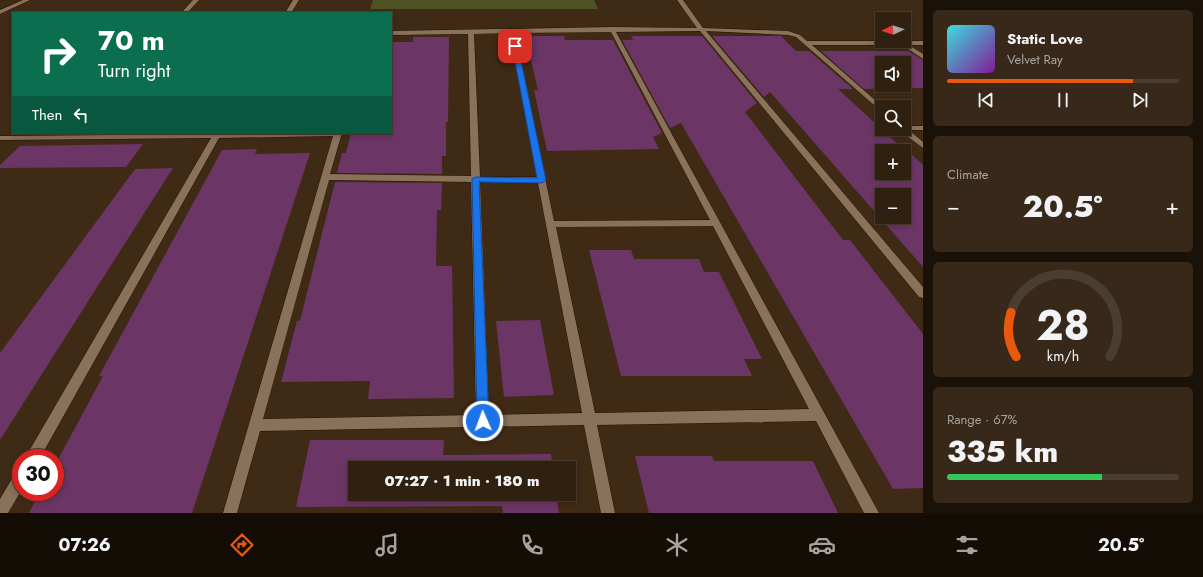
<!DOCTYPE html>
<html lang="en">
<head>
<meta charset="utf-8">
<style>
  body { margin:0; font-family:Jost,sans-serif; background:#372819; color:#f1f3f6; height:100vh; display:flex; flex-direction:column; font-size:15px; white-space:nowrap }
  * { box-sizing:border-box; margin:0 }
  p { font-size:13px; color:#a7a39f }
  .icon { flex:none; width:22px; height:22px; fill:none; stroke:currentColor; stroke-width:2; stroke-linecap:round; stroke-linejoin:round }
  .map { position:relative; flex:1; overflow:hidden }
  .drawer { display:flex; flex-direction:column; gap:10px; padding:10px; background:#1a1209; width:280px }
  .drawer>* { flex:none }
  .top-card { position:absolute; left:12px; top:12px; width:380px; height:122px; border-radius:0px; box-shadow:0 2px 6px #0003,0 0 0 1px #4a3e30; background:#0b6e4f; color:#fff; overflow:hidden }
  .needle { width:26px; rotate:266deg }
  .controls { position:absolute; left:875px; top:12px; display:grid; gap:8px }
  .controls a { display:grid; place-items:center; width:36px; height:36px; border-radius:0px; background:#2f2010; box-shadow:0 2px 6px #0003,0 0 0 1px #4a3e30; font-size:20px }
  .speed { position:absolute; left:12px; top:449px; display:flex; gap:8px; font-size:20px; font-weight:700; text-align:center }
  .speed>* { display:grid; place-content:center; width:52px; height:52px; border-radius:50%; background:#2f2010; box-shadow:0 2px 6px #0003,0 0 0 1px #4a3e30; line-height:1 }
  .speed .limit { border:6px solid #d22; background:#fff; color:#111 }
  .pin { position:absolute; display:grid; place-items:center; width:34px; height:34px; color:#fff; margin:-17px; border-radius:8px; box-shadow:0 2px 6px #0006 }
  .me { position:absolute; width:44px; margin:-22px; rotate:358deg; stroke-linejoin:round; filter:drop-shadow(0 0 3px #0008) }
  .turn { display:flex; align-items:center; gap:14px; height:84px; padding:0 20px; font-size:18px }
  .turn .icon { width:52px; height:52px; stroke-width:2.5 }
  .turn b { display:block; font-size:28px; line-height:34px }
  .then { display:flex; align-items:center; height:38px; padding:0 20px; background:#0003; gap:8px; font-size:15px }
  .big { font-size:30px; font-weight:800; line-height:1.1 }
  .drawer .card { flex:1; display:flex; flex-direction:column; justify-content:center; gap:6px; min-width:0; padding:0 14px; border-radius:6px; background:#372819 }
  .drawer .dial { align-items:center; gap:0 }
  .dial svg { height:104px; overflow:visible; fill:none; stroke:#4a3e30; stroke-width:7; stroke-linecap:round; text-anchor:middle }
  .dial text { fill:#f1f3f6; stroke:none }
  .song { display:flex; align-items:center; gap:12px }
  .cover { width:48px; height:48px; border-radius:6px; background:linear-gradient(135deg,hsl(180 70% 55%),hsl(290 70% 35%)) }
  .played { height:4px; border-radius:2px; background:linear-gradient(90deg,#ea580c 80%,#4a3e30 80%) }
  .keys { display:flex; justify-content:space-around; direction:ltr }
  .heat { display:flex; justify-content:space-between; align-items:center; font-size:22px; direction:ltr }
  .charge { height:6px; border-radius:3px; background:linear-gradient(90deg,#34c759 67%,#4a3e30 0) }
  .trip { position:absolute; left:348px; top:461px; width:228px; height:40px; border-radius:0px; background:#2f2010; box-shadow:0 2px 6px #0003,0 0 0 1px #4a3e30; font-weight:800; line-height:40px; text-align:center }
  .menu { display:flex; height:64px; justify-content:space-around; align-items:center; background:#130d06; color:#a7a39f }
  .menu .icon { width:28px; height:28px }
  .menu .on { color:#ea580c }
  .menu b { font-size:18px; color:#f1f3f6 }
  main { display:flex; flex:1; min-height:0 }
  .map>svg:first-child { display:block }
  .green { fill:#4e5324 }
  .building { fill:#6b3565; fill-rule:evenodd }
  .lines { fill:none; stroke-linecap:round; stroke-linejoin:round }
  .street-casing { stroke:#251200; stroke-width:1 }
  .street { fill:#89715a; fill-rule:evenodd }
  .route { fill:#1a73e8; stroke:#114b97 }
</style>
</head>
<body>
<main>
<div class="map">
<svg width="923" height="513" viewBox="0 0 923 513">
  <rect width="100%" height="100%" fill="#3f2a15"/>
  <polygon class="green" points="373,0 594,0 598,9 370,9"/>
  <g class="building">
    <polygon points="525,36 564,36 565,40 613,40 662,133 653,137 659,149 547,151 534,90 538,90"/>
    <polygon points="631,36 702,36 757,103 745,112 843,240 850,240 923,334 923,488 893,489 681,123 670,128 622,40 633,40"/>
    <path d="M712 36H781L796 51H809L853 89H838L901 147H904L923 165V267L770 92 764 97ZM882 151H904V173H882ZM882 195H904V217H882Z"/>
    <polygon points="413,37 449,37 448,122 446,122 446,156 442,156 442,174 337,173 342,153 346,153 351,133 391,133 391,42 413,42"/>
    <path d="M821 51H908L923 60V88L864 89ZM882 63H904V85H882Z"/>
    <polygon points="143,144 126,167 0,168 0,165 20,146"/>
    <polygon points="257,149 255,154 310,153 192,513 29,513 40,492 55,492 55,465 103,376 99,376 222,150"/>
    <polygon points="173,168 115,259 0,440 0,353 135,169"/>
    <polygon points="335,182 442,183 441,210 437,210 436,266 452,266 454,398 368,399 370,381 281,382 297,321 300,321"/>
    <polygon points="589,250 631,250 634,259 699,259 704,272 719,272 762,359 744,359 752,376 621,376"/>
    <polygon points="540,320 554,395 504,397 496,321"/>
    <polygon points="310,440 444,440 443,455 551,454 553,468 355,468 355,494 556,494 559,513 503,513 502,506 296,507"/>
    <polygon points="635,456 712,456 714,461 813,461 838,513 649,513"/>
  </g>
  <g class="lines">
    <defs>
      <g id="street">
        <polygon points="23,0 30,0 0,14 0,10"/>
        <polygon points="193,0 199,0 187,13 181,13"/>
        <polygon points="293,0 299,0 291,13 285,13"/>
        <path d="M677 0H683L703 28 788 31 800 35 807 41H923V45H909L923 54V59L902 45H812L883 107 882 112 796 37 788 35 706 31 923 287V298L919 297 700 31 616 32 879 513H864L816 421 597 425 615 513H601L584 425 260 431 237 513H223L333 136 219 138 40 458H25L211 138 0 140V136L342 133 330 174 471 176 468 34 391 35V31L612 27 697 28ZM611 32 710 220 554 221 515 33ZM510 33 537 177H480L474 34ZM329 180 471 182 476 415 263 419ZM480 182 538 183 582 413 489 415ZM713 226 809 409 595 413 556 227Z"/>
        <polygon points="904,126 923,126 923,130 909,130 923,142 923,148 900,131 899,129 904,129"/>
        <polygon points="21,470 21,491 8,513 0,513 0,499 16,472"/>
      </g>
    </defs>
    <use href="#street" class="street-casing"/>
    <use href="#street" class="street"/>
  </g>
  <polygon class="route" points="515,44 518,46 546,180 542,183 479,182 489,421 487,425 483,426 479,425 477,421 472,179 476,177 537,178 512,46"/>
</svg>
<div class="controls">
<a><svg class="needle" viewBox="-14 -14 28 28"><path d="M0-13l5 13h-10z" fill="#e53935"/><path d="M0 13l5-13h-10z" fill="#a7a39f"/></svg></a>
<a><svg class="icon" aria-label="sound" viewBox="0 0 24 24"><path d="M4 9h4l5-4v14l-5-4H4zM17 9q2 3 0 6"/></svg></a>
<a><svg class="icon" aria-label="search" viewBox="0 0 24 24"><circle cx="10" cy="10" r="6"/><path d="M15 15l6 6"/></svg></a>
<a>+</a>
<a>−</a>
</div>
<div class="speed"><div class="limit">30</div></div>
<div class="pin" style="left:515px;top:46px;background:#d93025"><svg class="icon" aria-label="arrive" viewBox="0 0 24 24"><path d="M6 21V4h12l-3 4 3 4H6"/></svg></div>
<svg class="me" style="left:483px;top:421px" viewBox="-20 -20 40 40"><circle r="17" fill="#1a73e8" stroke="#fff" stroke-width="3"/><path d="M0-11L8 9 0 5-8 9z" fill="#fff"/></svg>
<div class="trip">07:27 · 1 min · 180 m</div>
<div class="top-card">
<div class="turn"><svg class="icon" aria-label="right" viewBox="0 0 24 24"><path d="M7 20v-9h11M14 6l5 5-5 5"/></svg><div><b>70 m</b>Turn right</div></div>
<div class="then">Then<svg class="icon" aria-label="left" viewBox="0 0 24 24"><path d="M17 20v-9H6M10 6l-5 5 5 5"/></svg></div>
</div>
</div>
<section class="drawer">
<div class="card">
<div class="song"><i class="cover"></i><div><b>Static Love</b><p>Velvet Ray</p></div></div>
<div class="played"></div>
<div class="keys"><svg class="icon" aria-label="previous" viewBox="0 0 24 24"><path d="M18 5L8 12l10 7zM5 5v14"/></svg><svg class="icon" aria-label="pause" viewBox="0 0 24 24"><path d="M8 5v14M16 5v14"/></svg><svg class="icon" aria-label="next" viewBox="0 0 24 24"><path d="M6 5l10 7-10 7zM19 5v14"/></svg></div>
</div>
<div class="card"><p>Climate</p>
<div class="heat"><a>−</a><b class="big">20.5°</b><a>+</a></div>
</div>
<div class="card dial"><svg viewBox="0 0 100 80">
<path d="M14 69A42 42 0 1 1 86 69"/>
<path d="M14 69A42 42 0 0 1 10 35" stroke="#ea580c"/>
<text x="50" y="56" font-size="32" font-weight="700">28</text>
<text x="50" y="72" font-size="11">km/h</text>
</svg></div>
<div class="card"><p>Range · 67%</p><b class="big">335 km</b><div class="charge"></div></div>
</section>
</main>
<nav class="menu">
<b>07:26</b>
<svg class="icon on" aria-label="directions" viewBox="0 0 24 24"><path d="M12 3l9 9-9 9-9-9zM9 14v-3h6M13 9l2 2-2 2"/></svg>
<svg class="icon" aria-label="music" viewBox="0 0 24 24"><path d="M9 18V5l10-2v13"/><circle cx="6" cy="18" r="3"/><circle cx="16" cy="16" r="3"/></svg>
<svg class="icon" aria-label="phone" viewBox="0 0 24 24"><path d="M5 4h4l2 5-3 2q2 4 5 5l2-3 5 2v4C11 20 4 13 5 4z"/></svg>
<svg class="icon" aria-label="climate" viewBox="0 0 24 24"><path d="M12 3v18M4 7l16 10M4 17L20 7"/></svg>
<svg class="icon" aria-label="car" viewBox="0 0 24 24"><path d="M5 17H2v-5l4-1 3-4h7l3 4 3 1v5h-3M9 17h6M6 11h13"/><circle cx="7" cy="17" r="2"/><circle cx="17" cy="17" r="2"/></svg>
<svg class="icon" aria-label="filters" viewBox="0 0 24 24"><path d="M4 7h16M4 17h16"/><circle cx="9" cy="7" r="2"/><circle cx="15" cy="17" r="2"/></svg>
<b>20.5°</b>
</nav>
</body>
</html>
